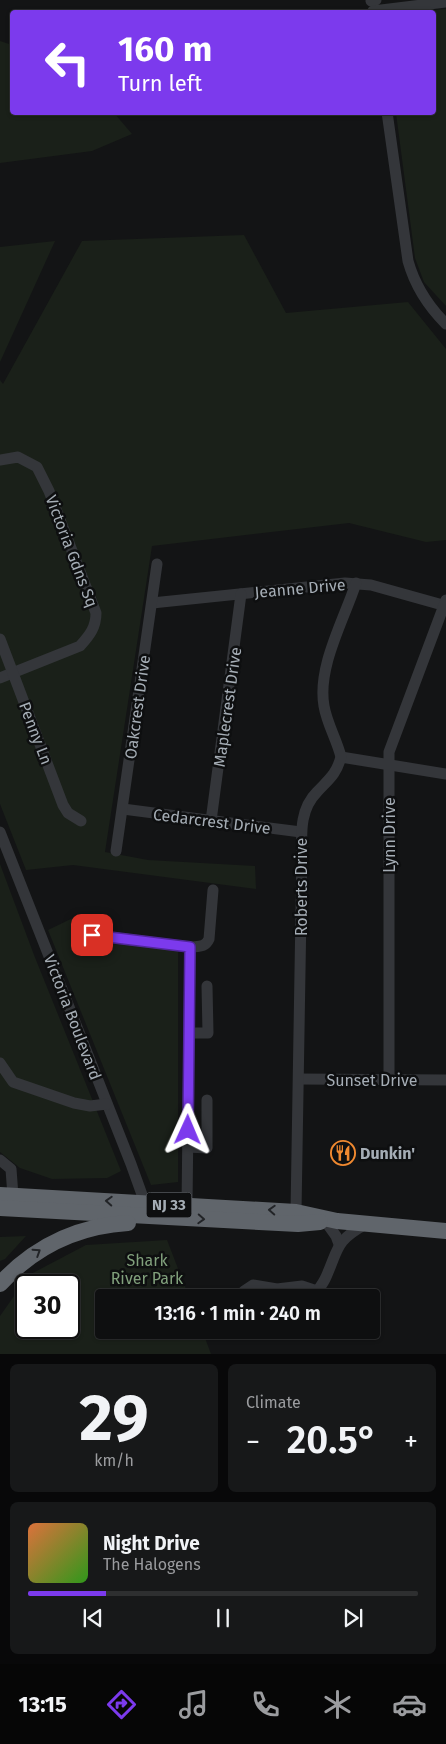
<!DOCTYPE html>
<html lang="en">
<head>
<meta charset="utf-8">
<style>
  body { margin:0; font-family:"Fira Sans",sans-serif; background:#171819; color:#f1f3f6; height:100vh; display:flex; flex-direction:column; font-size:19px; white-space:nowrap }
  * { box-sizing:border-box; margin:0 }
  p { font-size:16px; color:#9b9c9f }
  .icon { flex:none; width:28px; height:28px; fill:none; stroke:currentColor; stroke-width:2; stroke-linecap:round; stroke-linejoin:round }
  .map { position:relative; height:1354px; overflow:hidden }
  .sheet { display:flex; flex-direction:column; gap:10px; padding:10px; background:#080809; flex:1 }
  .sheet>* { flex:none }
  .guide { position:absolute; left:10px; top:10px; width:426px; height:105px; border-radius:5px; box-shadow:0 1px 4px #0004,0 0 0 1px #2e2f30; background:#7c3aed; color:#fff; overflow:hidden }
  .speed { position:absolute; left:15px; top:1274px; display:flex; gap:10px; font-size:25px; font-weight:700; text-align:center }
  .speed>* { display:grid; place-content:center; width:65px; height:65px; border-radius:50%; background:#0e0f10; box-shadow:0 1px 4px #0004,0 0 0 1px #2e2f30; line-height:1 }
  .speed .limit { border:2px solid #111; border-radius:8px; background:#fff; color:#111 }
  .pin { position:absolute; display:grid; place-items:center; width:42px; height:42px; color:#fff; margin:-21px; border-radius:10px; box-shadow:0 2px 8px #0006 }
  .me { position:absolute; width:55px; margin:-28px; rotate:1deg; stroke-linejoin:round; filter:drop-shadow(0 0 4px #0008) }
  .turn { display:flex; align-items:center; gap:18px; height:105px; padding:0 25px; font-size:22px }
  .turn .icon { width:65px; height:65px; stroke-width:2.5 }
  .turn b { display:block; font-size:35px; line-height:42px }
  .big { font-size:38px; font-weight:600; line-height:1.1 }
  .sheet .card { flex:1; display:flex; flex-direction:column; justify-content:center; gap:8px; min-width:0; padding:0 18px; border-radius:8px; background:#171819 }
  .sheet .dial { align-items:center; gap:0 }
  .dial b { font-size:65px; line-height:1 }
  .song { display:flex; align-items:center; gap:15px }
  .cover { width:60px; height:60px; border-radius:8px; background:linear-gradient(135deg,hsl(20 70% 55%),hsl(110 70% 35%)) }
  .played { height:5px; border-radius:2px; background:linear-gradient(90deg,#7c3aed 20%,#2e2f30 20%) }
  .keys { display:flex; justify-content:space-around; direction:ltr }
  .heat { display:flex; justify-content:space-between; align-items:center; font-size:28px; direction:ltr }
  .sheet .tiles { flex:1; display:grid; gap:10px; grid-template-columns:1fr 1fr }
  .card:last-child { grid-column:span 2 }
  .trip { position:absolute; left:95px; top:1289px; width:285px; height:50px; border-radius:5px; background:#0e0f10; box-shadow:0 1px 4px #0004,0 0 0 1px #2e2f30; font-weight:600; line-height:50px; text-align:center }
  .tabs { display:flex; height:80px; justify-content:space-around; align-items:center; background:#060606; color:#9b9c9f }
  .tabs .icon { width:35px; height:35px }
  .tabs .selected { color:#7c3aed }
  .tabs b { font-size:22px; color:#f1f3f6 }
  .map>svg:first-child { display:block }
  .green { fill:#1a2019; fill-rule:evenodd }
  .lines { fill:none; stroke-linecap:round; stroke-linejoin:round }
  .minor { stroke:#34363a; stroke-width:11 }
  .highway { stroke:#60656b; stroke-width:16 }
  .oneway { stroke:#222427 }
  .route-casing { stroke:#51269a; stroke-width:12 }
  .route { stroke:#7c3aed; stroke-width:9 }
  .labels { text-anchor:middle; stroke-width:5; stroke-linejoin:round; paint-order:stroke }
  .shield { fill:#0e0f10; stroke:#787e84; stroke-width:1 }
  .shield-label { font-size:15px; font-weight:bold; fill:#a5adb5 }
  .street-label { font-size:16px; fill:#a5adb5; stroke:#0e0f10 }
  .poi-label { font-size:16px; font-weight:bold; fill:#a5adb5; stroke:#0e0f10; text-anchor:start }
  .park-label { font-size:16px; fill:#81a07c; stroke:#0e0f10 }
</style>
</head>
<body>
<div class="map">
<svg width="446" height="1354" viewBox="0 0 446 1354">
  <rect width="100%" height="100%" fill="#131415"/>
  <g class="green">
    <polygon points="446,9 446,306 424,282 415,258 396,113 434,112 434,12 413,12"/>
    <polygon points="0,41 12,45 12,112 114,113 132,134 92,151 0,163"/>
    <polygon points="244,235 286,313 408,302 446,349 446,540 426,542 349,523 152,546 105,852 148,860 255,866 256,889 73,865 26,870 0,804 0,380 3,384 82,241"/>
    <polygon points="55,241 0,362 0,247"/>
    <polygon points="0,864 34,955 121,1171 107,1178 52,1179 20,1168 0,1152"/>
    <polygon points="77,916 81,940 178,950 178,1182 151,1185 48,930"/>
    <polygon points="26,1236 5,1259 0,1261 0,1237"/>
    <path d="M167 1240 189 1297 104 1298V1330H202L211 1354H0V1316L29 1275 86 1245ZM26 1285H69V1328H26Z"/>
  </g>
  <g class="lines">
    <g class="minor">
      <polyline points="371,1 376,0"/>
      <polyline points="373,11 446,2"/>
      <path d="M387 112 408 261C415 286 428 306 446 324"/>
      <path d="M0 460 18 457 37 467 49 491 96 613C96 627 90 635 80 646L0 678"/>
      <polyline points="152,603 345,583 371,585 446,606"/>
      <polyline points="0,639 63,805 68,813 81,821"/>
      <polyline points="341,757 446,774"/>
      <polyline points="123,809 301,832"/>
      <polyline points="211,821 241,594"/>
      <polyline points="0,832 131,1164 145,1203"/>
      <polyline points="116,851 157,564"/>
      <path d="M92 935 190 947C198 946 205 948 209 939L213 890"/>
      <polyline points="189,1033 190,947"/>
      <polyline points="0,1063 13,1082 74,1103 90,1106 107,1104"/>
      <polyline points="299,1079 446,1080"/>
      <polyline points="389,1080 389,752 446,600"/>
      <polyline points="188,1147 207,1148 207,1100"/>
      <polyline points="0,1160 11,1169 13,1196"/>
      <polyline points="187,1206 189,1033 208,1033 207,986"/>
      <path d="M296 1212 302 851C301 830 301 808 317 792 329 779 336 775 341 757 337 740 327 724 324 706 317 667 344 620 356 583"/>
      <polyline points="326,1222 336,1236 339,1244"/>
      <polyline points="242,1298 244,1291 253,1285 277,1289 302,1286 317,1291"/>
      <path d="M313 1298C317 1291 323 1284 326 1277 339 1248 335 1241 366 1224"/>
    </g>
    <g class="highway">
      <polyline points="0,1195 296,1212 337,1221 446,1231"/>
      <polyline points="0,1208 298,1224 320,1222"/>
      <path d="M0 1284C34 1247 78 1226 128 1223"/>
    </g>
  </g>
  <defs><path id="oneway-chevron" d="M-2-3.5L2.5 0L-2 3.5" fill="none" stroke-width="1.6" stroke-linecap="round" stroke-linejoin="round" transform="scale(1.25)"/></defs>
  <g class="oneway">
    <use href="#oneway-chevron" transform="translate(109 1201) rotate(-177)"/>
    <use href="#oneway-chevron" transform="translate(272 1210) rotate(-177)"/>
    <use href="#oneway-chevron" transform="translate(201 1219) rotate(3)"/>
    <use href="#oneway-chevron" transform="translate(37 1252) rotate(-33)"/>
  </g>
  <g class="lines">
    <defs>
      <polyline id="route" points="92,935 190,947 188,1130"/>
    </defs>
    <use href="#route" class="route-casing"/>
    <use href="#route" class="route"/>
  </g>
  <defs>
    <symbol id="restaurant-ring" viewBox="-11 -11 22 22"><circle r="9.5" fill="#0e0f10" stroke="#f08930" stroke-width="1.5"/><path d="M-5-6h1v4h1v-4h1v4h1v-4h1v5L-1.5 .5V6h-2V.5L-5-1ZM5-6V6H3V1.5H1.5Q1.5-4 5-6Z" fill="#f08930"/></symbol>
  </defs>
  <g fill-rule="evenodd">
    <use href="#restaurant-ring" x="329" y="1139" width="28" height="28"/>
  </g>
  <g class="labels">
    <rect class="shield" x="146.5" y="1192.5" width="45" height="25" rx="4"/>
    <g class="shield-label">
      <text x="169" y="1210">NJ 33</text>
    </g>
    <g class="street-label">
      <text transform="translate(72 551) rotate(69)" y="6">Victoria Gdns Sq</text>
      <text transform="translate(300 588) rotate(-5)" y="6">Jeanne Drive</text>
      <text transform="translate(137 707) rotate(-82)" y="6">Oakcrest Drive</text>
      <text transform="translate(227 707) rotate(-82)" y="6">Maplecrest Drive</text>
      <text transform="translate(36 733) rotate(69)" y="6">Penny Ln</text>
      <text transform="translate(212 821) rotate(7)" y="6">Cedarcrest Drive</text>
      <text transform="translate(389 835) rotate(-90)" y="6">Lynn Drive</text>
      <text transform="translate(301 887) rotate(-90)" y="6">Roberts Drive</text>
      <text transform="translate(73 1017) rotate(69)" y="6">Victoria Boulevard</text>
      <text x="372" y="1086">Sunset Drive</text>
    </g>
    <g class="poi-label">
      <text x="360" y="1159">Dunkin'</text>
    </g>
    <g class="park-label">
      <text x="147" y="1266">Shark<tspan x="147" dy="18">River Park</tspan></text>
    </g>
  </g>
</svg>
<div class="speed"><div class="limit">30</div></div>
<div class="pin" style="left:92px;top:935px;background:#d93025"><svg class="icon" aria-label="arrive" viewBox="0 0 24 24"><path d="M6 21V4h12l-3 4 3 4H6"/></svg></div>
<svg class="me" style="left:188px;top:1130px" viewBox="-20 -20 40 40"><path d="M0-17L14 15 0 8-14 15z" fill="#7c3aed" stroke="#fff" stroke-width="4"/></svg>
<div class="trip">13:16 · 1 min · 240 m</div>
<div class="guide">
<div class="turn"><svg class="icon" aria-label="left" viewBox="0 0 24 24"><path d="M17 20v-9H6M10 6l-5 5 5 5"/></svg><div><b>160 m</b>Turn left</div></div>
</div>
</div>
<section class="sheet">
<div class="tiles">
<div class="card dial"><b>29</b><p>km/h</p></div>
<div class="card"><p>Climate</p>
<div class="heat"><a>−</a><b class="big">20.5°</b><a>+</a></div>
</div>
<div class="card">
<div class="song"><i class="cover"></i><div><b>Night Drive</b><p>The Halogens</p></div></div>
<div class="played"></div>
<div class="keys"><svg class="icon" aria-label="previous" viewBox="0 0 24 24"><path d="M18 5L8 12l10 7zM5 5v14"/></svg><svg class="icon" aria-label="pause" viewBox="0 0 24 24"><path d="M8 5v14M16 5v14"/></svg><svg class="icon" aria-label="next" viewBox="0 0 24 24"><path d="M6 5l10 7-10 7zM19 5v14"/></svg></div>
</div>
</div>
</section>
<nav class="tabs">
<b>13:15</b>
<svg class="icon selected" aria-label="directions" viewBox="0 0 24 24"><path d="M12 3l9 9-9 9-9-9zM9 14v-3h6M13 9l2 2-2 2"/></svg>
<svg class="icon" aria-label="music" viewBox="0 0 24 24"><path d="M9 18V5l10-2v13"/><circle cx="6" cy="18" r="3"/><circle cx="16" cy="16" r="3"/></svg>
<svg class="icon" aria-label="phone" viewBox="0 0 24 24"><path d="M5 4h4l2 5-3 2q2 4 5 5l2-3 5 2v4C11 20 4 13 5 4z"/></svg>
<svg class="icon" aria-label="climate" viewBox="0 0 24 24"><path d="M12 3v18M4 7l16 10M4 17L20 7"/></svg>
<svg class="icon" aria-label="car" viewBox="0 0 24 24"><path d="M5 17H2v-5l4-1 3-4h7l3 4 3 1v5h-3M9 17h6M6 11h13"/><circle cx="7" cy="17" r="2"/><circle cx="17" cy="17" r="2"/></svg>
</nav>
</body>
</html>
